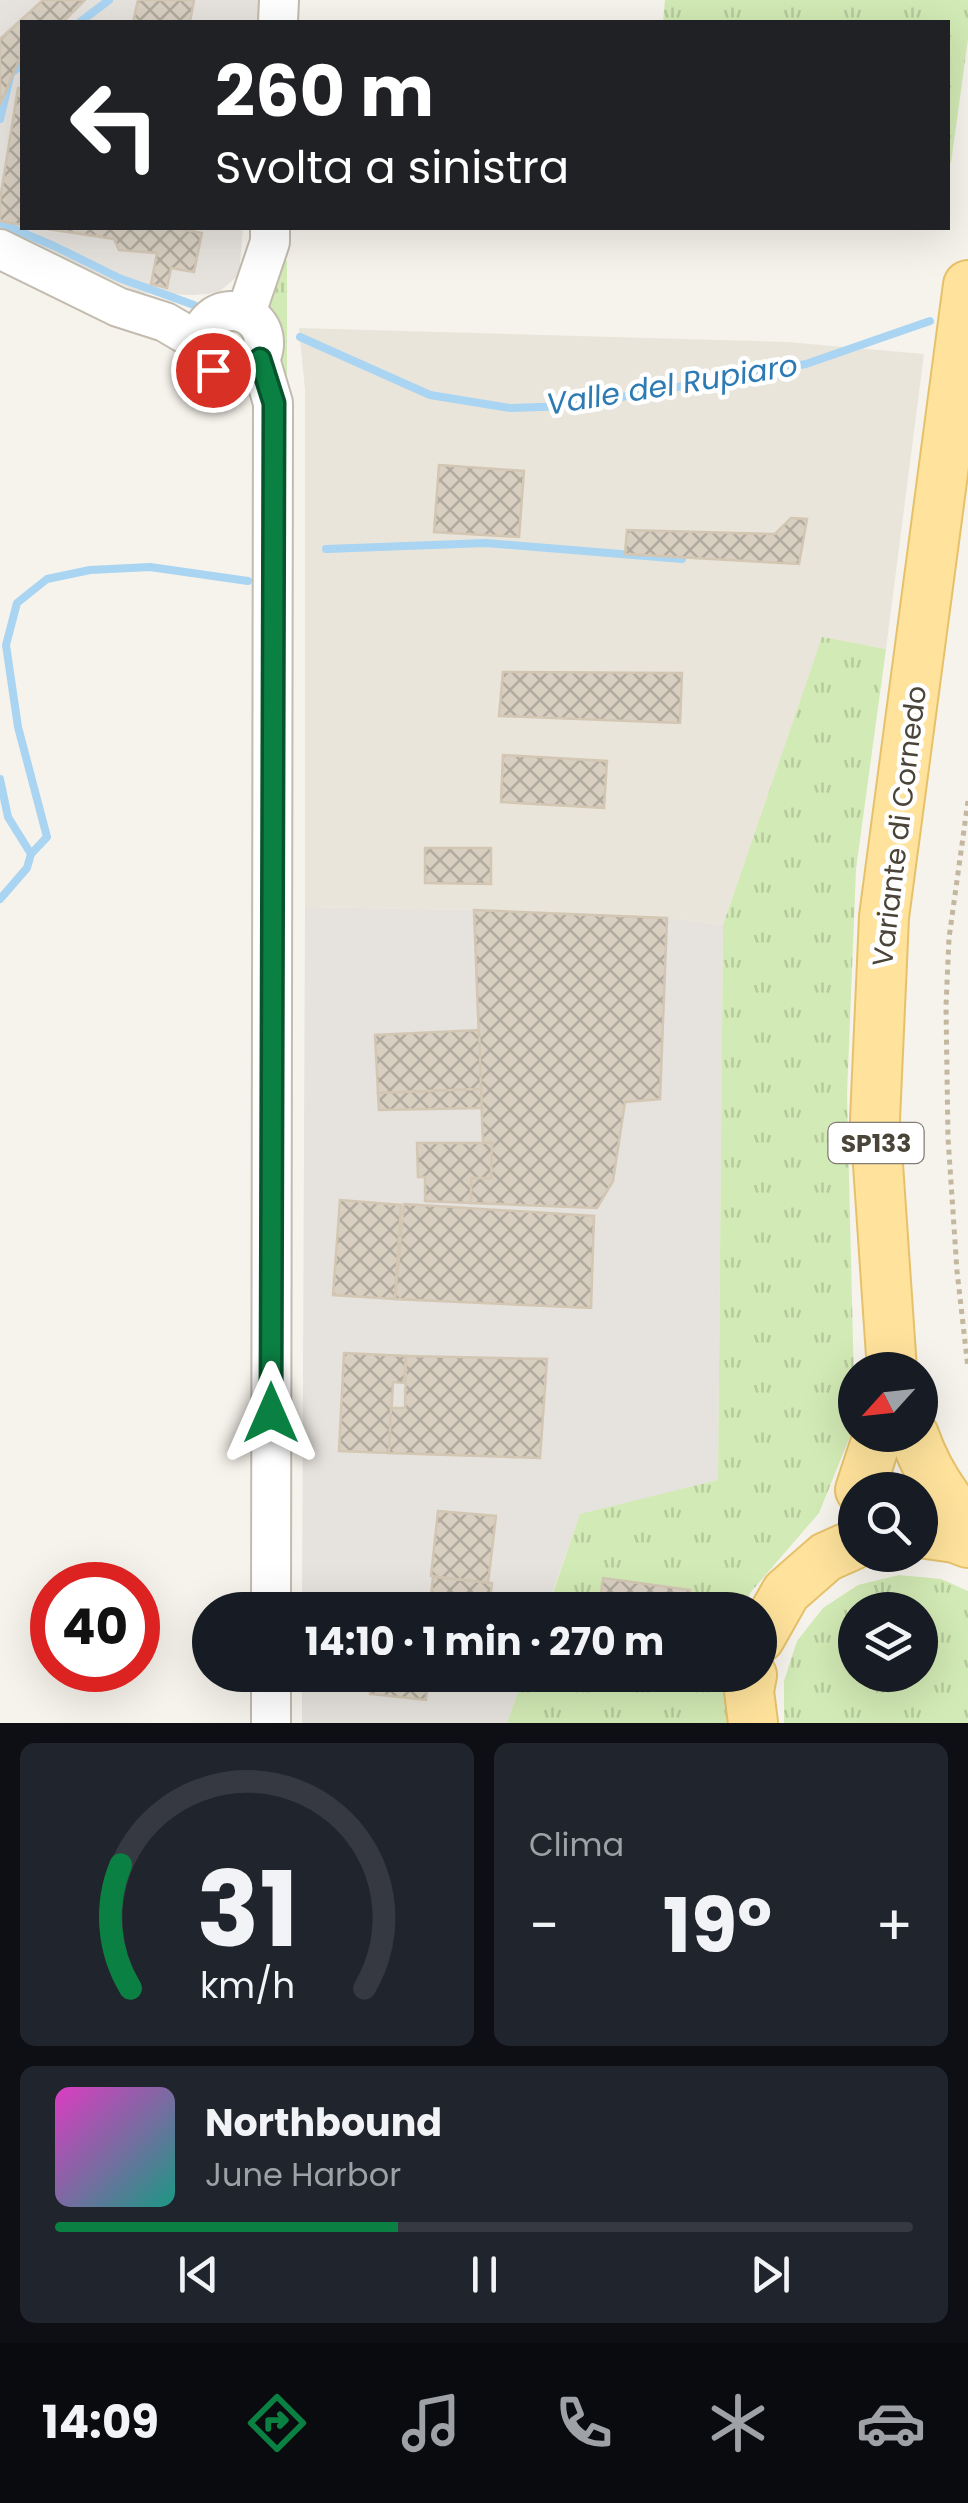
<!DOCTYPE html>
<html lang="it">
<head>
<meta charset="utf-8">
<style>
  body { margin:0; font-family:Poppins,sans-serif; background:#20242c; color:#f1f3f6; height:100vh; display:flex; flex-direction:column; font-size:38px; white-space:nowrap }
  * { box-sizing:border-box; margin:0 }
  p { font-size:32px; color:#9ea1a6 }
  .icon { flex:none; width:55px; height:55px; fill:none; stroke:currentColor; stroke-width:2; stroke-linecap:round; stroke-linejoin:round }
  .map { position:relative; height:1723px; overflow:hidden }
  .side { display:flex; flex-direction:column; gap:20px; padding:20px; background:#0d0f14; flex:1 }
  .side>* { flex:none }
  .guide { position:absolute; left:20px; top:20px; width:930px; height:210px; border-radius:0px; box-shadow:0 10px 40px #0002; background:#202124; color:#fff; overflow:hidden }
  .needle { width:65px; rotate:243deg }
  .tools { position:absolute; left:838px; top:1352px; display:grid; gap:20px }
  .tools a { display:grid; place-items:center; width:100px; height:100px; border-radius:50%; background:#171b24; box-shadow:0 10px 40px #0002; font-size:50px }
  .speed { position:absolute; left:30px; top:1562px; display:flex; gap:20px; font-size:50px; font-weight:700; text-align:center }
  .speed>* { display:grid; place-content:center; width:130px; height:130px; border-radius:50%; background:#171b24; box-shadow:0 10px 40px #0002; line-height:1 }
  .speed .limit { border:15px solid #d22; background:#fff; color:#111 }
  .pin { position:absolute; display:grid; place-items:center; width:85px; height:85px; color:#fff; margin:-42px; border:5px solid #fff; border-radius:50%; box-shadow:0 2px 10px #0007 }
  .me { position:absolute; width:110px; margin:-55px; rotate:0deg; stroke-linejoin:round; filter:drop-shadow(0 0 8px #0008) }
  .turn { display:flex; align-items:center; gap:35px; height:210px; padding:0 30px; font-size:45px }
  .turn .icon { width:130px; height:130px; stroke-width:2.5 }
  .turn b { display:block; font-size:70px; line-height:85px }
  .big { font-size:75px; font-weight:700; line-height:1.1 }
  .side .card { flex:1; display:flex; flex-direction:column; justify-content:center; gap:15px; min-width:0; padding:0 35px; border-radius:15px; background:#20242c }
  .side .dial { align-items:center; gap:0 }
  .dial svg { height:260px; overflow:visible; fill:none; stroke:#363941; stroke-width:7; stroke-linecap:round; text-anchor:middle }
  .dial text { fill:#f1f3f6; stroke:none }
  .song { display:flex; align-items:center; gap:30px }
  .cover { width:120px; height:120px; border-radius:15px; background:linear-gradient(135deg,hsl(310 70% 55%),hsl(170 70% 35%)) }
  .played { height:10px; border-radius:5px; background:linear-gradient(90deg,#0b8043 40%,#363941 40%) }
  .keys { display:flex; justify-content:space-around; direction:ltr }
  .heat { display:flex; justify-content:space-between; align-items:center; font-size:55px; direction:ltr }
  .side .tiles { flex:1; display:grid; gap:20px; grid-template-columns:1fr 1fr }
  .card:last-child { grid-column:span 2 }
  .trip { position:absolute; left:192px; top:1592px; width:585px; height:100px; border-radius:50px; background:#171b24; box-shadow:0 10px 40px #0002; font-weight:700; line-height:100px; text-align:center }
  .tab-bar { display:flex; height:160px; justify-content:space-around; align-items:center; background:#090b0e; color:#9ea1a6 }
  .tab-bar .icon { width:70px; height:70px }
  .tab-bar .current { color:#0b8043 }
  .tab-bar b { font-size:45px; color:#f1f3f6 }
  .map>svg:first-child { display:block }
  .residential { fill:#eae5da }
  .industrial { fill:#e6e2dd }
  .grass { fill:url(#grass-tufts); fill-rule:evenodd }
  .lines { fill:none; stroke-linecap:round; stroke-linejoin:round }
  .stream { stroke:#a9d4f2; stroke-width:8 }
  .building { fill:url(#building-cross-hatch); stroke:#d3c7b4; stroke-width:2.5 }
  .tertiary-casing { stroke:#c2bbae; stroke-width:42 }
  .primary-casing { stroke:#e6c16a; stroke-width:52 }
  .path { stroke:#c4b79f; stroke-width:5; stroke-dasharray:5 5; stroke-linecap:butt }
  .tertiary { stroke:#fff; stroke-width:38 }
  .primary { stroke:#ffe39c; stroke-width:48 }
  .route-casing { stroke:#07532c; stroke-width:25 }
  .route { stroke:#0b8043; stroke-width:18 }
  .labels { text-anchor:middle; stroke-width:9; stroke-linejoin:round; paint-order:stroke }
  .shield { fill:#fff; stroke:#817c74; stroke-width:2.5 }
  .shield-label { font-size:25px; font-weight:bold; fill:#4b4439 }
  .street-label { font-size:28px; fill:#4b4439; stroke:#fff }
  .water-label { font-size:30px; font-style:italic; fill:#2e7ab2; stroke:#fff }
</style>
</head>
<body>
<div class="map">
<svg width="968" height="1723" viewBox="0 0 968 1723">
  <defs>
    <pattern id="grass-tufts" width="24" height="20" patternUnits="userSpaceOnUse" patternTransform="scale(2.5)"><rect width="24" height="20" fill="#d2eab5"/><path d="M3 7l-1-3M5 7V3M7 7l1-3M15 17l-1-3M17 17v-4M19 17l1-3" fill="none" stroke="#b6ca9c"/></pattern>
    <pattern id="building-cross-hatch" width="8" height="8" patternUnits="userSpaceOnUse" patternTransform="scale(2.5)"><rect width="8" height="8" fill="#d8cfc1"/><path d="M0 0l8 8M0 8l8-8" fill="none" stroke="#b1aa9e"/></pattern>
  </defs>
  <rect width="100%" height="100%" fill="#f6f3ec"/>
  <polygon class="residential" points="299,328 787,342 924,354 886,649 822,638 723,925 667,918 474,910 305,907 305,390"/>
  <g class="industrial">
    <polygon points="0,0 261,0 261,22 22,22 22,228 243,228 239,275 218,293 193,295 140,293 0,230"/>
    <polygon points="305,907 474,910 667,918 723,925 718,1480 580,1515 546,1610 302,1610"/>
    <polygon points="302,1675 524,1675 507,1723 302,1723"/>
  </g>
  <g class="grass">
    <polygon points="665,0 968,0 968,39 951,163 948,162 948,22 663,22"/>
    <polygon points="282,253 287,262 287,406 267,354 264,324 255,308"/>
    <polygon points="822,637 886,649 856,869 847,1095 855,1424 819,1513 750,1593 745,1610 547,1610 580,1514 718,1480 723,925"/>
    <path d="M899 1575 941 1579 968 1591V1723H784V1681L797 1641 823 1608 858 1585ZM920 1610V1675H855V1610Z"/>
    <polygon points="524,1675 729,1675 732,1723 507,1723"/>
  </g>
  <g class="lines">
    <g class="stream">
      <polyline points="80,22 109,0"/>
      <polyline points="0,119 11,73 22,65"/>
      <polyline points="0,223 54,246 119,278 194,305"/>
      <polyline points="300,337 430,395 510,408 571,406 806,364 930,321"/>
      <polyline points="326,549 486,543 682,559"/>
      <polyline points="0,779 8,817 31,854 27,868 0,899"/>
      <polyline points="31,854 47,837 18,727 6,645 17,603 47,579 90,570 150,567 248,581"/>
    </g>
  </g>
  <g class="building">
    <polygon points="43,0 85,0 63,22 22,22 22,53 0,105 0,39"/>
    <polygon points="138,0 194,0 190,22 133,22"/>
    <polygon points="18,88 22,89 22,225 0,221 0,200"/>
    <polygon points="41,228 176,228 202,233 194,272 171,268 167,288 151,284 157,253 119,250 114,239"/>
    <polygon points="439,465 524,471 519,537 434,532"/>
    <polygon points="791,518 807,519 799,564 625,554 627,530 775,534"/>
    <polygon points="503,672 682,673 680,723 499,716"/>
    <polygon points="503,755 607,761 604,808 501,802"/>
    <polygon points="425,848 491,848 491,884 425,883"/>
    <polygon points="474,910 667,918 660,1099 625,1102 613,1181 597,1208 471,1203 471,1178 491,1178 492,1143 483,1143"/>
    <polygon points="479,1030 481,1089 378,1093 375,1035"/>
    <polygon points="481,1089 482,1108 379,1110 378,1093"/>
    <polygon points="417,1143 492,1143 491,1178 471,1178 471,1203 425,1201 425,1177 418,1177"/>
    <polygon points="340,1200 401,1205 395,1299 333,1295"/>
    <polygon points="404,1204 594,1216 591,1308 395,1299"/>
    <polygon points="344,1353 406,1356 404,1383 393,1382 389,1453 339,1451"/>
    <polygon points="406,1356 547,1359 540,1458 389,1453 391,1408 405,1408"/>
    <polygon points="438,1511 496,1516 488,1583 431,1576"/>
    <polygon points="433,1577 492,1583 489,1610 379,1610 381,1598 430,1603"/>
    <polygon points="603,1578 690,1590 687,1610 599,1610"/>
    <polygon points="372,1675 429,1675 426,1700 370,1694"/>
  </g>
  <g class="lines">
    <defs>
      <g id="tertiary">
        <polyline points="278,22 279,0"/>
        <polyline points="0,249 118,307 165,322 199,342"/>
        <circle cx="232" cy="343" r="32"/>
        <polyline points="246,313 270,242 270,228"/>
        <polyline points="260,359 273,403 271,1610"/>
        <polyline points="271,1723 271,1675"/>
      </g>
      <g id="primary">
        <polyline points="892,1370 875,1120 884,917 968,285"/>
        <path d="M914 1435C925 1467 945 1499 968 1524"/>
        <polyline points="860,1490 878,1435"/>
        <polyline points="920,1533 955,1538 968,1543"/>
        <polyline points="760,1638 786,1592 826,1557 855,1544"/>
        <polyline points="752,1675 749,1691 753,1723"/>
      </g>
    </defs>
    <use href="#tertiary" class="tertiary-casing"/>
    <use href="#primary" class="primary-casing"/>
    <polyline class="path" points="968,801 949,938 946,1006 948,1138 957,1271 968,1368"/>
    <use href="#tertiary" class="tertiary"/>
    <use href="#primary" class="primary"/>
  </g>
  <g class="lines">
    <defs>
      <path id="route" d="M213 370C232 378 246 375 260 359L274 403 271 1413"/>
    </defs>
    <use href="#route" class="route-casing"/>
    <use href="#route" class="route"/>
  </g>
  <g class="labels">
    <rect class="shield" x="828.5" y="1123" width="95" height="40" rx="8"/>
    <g class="shield-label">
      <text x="876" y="1152">SP133</text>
    </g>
    <g class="street-label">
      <text transform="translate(899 826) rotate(-83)" y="10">Variante di Cornedo</text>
    </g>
    <g class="water-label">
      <text transform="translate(672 385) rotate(-9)" y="10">Valle del Rupiaro</text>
    </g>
  </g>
</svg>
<div class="tools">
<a><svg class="needle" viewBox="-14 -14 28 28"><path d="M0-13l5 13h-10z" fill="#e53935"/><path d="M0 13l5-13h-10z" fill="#9ea1a6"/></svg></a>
<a><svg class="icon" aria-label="search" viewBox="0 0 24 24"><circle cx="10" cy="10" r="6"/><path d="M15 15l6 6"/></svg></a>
<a><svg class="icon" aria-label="layers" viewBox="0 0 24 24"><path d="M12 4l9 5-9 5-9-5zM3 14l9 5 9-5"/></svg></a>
</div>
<div class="speed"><div class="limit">40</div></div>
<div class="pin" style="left:213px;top:370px;background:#d93025"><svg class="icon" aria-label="arrive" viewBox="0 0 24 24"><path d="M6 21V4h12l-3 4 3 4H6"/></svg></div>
<svg class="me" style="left:271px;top:1413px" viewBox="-20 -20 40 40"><path d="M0-17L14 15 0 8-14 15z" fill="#0b8043" stroke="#fff" stroke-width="4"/></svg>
<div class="trip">14:10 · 1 min · 270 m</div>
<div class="guide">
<div class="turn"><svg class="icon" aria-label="left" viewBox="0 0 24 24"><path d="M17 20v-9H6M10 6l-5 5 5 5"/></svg><div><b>260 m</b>Svolta a sinistra</div></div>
</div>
</div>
<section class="side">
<div class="tiles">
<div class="card dial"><svg viewBox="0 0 100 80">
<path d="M14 69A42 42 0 1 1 86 69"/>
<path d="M14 69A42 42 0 0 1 11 31" stroke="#0b8043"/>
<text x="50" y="56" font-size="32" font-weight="700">31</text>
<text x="50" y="72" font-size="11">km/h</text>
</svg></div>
<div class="card"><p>Clima</p>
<div class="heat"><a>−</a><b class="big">19°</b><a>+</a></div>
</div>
<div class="card">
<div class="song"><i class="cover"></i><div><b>Northbound</b><p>June Harbor</p></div></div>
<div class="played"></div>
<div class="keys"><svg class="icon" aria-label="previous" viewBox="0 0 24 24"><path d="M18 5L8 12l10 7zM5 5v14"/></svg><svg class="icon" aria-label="pause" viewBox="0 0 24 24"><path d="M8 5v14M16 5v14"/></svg><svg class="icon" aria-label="next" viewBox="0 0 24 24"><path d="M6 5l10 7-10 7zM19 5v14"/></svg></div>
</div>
</div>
</section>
<nav class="tab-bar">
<b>14:09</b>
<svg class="icon current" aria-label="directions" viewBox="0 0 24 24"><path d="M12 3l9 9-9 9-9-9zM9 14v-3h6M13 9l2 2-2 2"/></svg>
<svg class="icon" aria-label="music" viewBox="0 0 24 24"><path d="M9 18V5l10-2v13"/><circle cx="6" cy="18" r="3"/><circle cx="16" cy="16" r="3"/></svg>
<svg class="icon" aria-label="phone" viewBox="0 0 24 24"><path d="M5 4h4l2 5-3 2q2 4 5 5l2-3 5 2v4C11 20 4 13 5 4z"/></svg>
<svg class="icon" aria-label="climate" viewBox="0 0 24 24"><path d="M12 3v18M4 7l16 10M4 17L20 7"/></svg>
<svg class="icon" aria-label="car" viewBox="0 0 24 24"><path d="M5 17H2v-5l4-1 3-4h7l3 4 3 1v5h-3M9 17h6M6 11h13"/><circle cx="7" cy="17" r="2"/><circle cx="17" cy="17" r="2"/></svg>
</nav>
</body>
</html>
